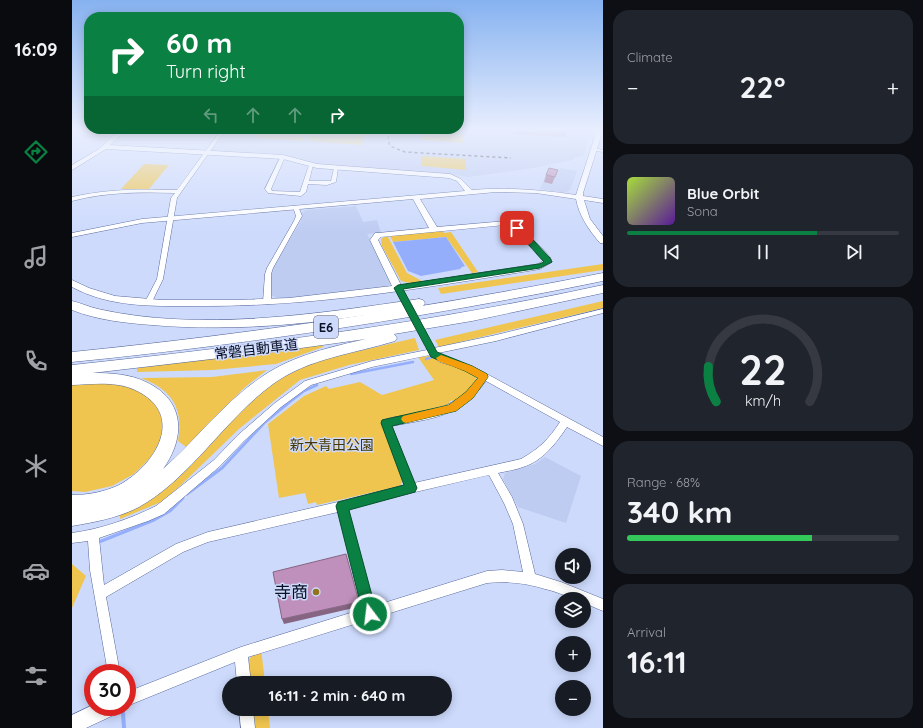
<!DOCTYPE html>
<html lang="en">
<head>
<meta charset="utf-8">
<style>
  body { margin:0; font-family:Quicksand,"Noto Sans JP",sans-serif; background:#20242c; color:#f1f3f6; height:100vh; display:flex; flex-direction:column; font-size:15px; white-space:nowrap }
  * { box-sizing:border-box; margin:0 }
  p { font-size:13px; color:#9ea1a6 }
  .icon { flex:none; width:22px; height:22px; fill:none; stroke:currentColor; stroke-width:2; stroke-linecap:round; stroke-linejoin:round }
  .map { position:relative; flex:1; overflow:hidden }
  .details { display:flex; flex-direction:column; gap:10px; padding:10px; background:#0d0f14; width:320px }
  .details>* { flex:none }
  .guide { position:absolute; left:12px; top:12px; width:380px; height:122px; border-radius:16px; box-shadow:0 2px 10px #0003; background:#0b8043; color:#fff; overflow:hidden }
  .tools { position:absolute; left:483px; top:548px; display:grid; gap:8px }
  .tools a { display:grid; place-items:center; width:36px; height:36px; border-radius:50%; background:#171b24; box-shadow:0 2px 10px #0003; font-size:20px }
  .speed { position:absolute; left:12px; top:664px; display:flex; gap:8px; font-size:20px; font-weight:700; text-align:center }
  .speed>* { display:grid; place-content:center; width:52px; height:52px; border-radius:50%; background:#171b24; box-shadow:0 2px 10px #0003; line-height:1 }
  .speed .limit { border:6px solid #d22; background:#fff; color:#111 }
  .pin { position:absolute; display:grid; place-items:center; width:34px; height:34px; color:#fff; margin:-17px; border-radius:8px; box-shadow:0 2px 6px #0006 }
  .me { position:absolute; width:44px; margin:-22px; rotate:345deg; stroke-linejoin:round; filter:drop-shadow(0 0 3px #0008) }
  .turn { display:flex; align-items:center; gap:14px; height:84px; padding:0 16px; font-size:18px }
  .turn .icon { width:52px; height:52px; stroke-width:2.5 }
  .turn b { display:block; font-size:28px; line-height:34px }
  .lanes { display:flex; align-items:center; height:38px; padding:0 16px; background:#0003; justify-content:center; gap:20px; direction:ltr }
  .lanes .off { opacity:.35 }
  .big { font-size:30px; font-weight:800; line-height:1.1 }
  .details .widget { flex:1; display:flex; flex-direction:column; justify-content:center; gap:6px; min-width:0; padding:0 14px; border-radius:16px; background:#20242c }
  .details .dial { align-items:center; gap:0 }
  .dial svg { height:104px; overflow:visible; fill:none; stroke:#363941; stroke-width:7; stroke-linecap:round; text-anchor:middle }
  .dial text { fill:#f1f3f6; stroke:none }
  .song { display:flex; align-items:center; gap:12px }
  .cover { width:48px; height:48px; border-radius:6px; background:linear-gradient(135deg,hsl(80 70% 55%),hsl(270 70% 35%)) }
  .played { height:4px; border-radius:2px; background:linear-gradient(90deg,#0b8043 70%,#363941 70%) }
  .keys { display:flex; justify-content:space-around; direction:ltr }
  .heat { display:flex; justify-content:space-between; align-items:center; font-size:22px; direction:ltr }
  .charge { height:6px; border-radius:3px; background:linear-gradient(90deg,#34c759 68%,#363941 0) }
  .trip { position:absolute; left:150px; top:676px; width:230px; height:40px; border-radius:20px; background:#171b24; box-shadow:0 2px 10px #0003; font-weight:800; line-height:40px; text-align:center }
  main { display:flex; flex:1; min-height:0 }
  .dock { display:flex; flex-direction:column; width:72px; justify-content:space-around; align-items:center; background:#090b0e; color:#9ea1a6 }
  .dock .icon { width:28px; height:28px }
  .dock .active { color:#0b8043 }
  .dock b { font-size:18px; color:#f1f3f6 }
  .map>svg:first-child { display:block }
  .built { fill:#beccf2 }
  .green { fill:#efc54f }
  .water { fill:#94aefc }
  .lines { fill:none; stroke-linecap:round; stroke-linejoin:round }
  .stream-far2 { stroke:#94aefc; stroke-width:2.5 }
  .stream-far1 { stroke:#94aefc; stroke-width:3 }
  .stream { stroke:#94aefc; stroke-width:4 }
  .street-casing { stroke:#58699b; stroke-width:1 }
  .secondary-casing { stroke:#58699b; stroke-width:1 }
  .highway-casing { stroke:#58699b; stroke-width:1 }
  .street { fill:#fff; fill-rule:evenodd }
  .secondary { fill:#fff; fill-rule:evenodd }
  .highway { fill:#fff; fill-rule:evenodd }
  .rail { stroke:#2c3349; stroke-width:1.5; stroke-dasharray:3 3; stroke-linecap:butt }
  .street-bridge-casing { stroke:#58699b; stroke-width:8; stroke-linecap:butt }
  .street-bridge { stroke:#fff; stroke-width:8 }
  .wall { fill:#a47ca1 }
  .shaded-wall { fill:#866583 }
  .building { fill:#bf90bb; stroke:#866583 }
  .route { fill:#0b8043; stroke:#07532c }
  .slow { fill:#f59e0b }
  .poi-dot { fill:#917419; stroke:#cddafc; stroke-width:1.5 }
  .labels { text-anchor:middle; stroke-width:3; stroke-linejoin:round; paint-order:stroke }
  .shield { fill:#cddafc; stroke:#444d65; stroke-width:1 }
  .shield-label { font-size:13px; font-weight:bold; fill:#0a1024 }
  .street-label { font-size:14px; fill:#0a1024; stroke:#cddafc }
  .park-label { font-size:14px; fill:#463600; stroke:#cddafc }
  .near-poi-label { font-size:17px; fill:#0a1024; stroke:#cddafc; text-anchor:end }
</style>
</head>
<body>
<main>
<nav class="dock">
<b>16:09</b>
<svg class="icon active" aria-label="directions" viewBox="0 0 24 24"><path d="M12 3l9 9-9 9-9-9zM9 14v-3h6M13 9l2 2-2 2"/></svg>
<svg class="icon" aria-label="music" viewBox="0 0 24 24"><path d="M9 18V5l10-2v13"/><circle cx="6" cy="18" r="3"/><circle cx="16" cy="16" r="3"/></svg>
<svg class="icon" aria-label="phone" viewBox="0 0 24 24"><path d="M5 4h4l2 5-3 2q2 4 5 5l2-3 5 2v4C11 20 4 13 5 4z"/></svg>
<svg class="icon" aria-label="climate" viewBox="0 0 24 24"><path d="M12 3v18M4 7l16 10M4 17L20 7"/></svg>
<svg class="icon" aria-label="car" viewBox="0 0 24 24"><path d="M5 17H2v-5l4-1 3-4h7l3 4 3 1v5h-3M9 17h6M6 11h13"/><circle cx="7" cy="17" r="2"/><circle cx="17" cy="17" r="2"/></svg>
<svg class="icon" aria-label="filters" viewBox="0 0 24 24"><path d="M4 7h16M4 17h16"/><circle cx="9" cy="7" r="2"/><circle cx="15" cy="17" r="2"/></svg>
</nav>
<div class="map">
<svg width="531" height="728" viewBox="0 0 531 728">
  <rect width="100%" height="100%" fill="#cddafc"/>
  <g class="built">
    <polygon points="152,130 520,130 511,156 501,158 501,160 461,168 396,177 376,174 238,163 208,155 138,151"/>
    <polygon points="488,168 505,171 498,190 492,193 468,189 474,175 484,177"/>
    <polygon points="284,206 291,222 305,220 309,233 295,234 321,281 315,287 206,299 198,294 198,281 202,266 226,226 229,220 229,213 234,210"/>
    <polygon points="473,457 509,476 494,523 446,507 431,479 433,473 463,464"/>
  </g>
  <g class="green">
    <polygon points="189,130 235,130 231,141 185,138"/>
    <polygon points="239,130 294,130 290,145 234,141"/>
    <polygon points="350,131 391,133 392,143 350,140"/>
    <polygon points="349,156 394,159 394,170 350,166"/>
    <polygon points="72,164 97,165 77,189 49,189"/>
    <polygon points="370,230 372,233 379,232 406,272 400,273 374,237 321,242 318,236"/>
    <polygon points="312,237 316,237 335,273 350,281 338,283 329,281 310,246 309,239"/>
    <polygon points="531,264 531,270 369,294 366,288"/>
    <polygon points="531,301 531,308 367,347 363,340"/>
    <polygon points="343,338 347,350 277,365 228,380 168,428 108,486 89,502 48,519 48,514 74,500 105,479 125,459 160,419 198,385 235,363"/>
    <polygon points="250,344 251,347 204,364 141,370 65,372 65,368"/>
    <polygon points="357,356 399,373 403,375 405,380 397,391 382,402 380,400 377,402 378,404 309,421 331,480 328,486 245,505 244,502 236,504 233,493 207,498 196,424 232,396 254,386 257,389 288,382 310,395 362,380 346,357"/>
    <path d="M195 370 172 388 114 447 106 441C112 408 100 390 69 378L140 377Z"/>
    <polygon points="0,384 40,384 64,388 84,400 94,417 91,436 79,457 62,474 40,486 13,492 0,491"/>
    <polygon points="0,564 14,576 0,608"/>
    <polygon points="189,648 193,683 177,683 177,659"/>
    <polygon points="180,709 196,709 198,728 182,728"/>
  </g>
  <polygon class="water" points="374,237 393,266 390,267 388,269 349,276 336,271 321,242"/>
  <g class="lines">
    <g class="stream-far2">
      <polyline points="354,359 360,357"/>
      <polyline points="279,374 341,362"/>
      <polyline points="214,405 232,391 245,385"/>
    </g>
    <g class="stream-far1">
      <polyline points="115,494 150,468 193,422 215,404"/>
      <polyline points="27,542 82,520 98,511 111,498"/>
    </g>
    <polyline class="stream" points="51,713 52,728"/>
    <defs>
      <g id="street">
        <path d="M149 130H153L105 198 91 279 79 304H75L73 302 85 279 99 198 103 193C68 192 34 192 0 201V197C35 189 69 189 105 190Z"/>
        <polygon points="522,148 531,150 531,152 520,150 520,149"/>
        <polygon points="209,156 213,157 199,189 200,191 228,192 237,165 239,164 241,165 237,181 259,181 262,168 264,167 266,168 264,182 255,185 236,184 234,192 229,196 196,193 193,189"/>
        <polygon points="222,206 226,206 230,216 201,268 199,274 199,302 197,304 193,304 191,302 193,274 195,268 222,221 224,216 221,207"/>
        <polygon points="324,286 328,286 336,300 335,302 331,302 323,288"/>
        <path d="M531 309V313L424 341 366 353 374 358 400 366 531 437V446L495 427C484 443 471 461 451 467 443 470 435 471 426 473L440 497 451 524 463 574 489 582 531 599V611L512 603V599C498 599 487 592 473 589 454 583 435 581 415 583L176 657 179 683H165L163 662 55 706V692L169 647 291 609 266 512 136 542 111 552 34 597 48 673H36L18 570 16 541 0 543V533C29 529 58 519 84 506L142 460 166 435 203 403 233 381 300 361 355 350 359 347 362 348 424 335ZM358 355 368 362 394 370 407 377C388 403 369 410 338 415 329 416 320 417 311 420L310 423 333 485 270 501 136 532 104 544 32 585 27 538 76 521 92 514 148 466 172 441 209 407 239 385 300 367ZM414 381 488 422C476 440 468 448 449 459L342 483 320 426C361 418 387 418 414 381ZM417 475 432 503 441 524 451 572 430 570 415 571 302 606 276 509 339 493Z"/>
        <polygon points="167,709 181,709 183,728 169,728"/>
      </g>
      <g id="secondary">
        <path d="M47 130H54L38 145 211 155 245 164 378 174 389 179 400 190C435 187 469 190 504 195L525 130H531L511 193V196L531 199V203L512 200 518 219 531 236V243H528C517 230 507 216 504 199L464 193 424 192 348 199 365 227 434 221 446 223 478 257 480 262 468 269C353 288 241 307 124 306 82 306 39 308 0 287V280L17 288 43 296 90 300H166L217 298 320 286 298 240 303 233H306L357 228 341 199 70 223 0 237V233L70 219 393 191 385 181 377 178 245 168 211 159 34 149 0 170V165L27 149ZM434 225 440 227 471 261 466 264 329 285 306 240 309 237Z"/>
        <polygon points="21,705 21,707 46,707 44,714 14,728 0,728 0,715"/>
      </g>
      <g id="highway">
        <path d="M531 273V281C355 317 179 344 0 362V352C178 334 355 308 531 273Z"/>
        <path d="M531 285V293L400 321 322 334 325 338 323 341C281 354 237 358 201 384 152 420 119 478 67 507 46 518 23 522 0 526V495C16 495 32 492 47 485 84 465 115 414 63 390 45 381 20 384 0 385V365C179 346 356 323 531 285ZM294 339C259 347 222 355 191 376 153 401 125 439 91 469 114 437 113 400 74 382 58 374 39 373 20 373L200 352Z"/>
        <path d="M347 299 351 300 353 303 351 306C331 311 309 313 288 316 219 326 150 331 80 325 53 323 25 320 0 310V301C9 303 17 307 26 309 128 332 245 314 347 299Z"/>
      </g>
    </defs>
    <use href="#street" class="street-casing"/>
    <use href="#secondary" class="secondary-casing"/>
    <use href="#highway" class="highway-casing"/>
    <use href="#street" class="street"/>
    <use href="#secondary" class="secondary"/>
    <use href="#highway" class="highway"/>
    <polyline class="rail" points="317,130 316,140 318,146 333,152 439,158"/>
    <defs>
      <polyline id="street-bridge" points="333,300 356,344"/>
    </defs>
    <use href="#street-bridge" class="street-bridge-casing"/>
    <use href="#street-bridge" class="street-bridge"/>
  </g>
  <g class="wall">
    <polygon points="441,130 495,130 493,137 442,134"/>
    <polygon points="486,170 480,184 472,182 474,175"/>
  </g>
  <polygon class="shaded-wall" points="287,602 286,607 212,624 210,619"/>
  <g class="building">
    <polygon points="477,168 486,170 483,177 474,175"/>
    <polygon points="274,554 287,602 210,619 201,572"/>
  </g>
  <linearGradient id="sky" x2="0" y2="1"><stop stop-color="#86b2f0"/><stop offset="0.56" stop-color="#e8eefe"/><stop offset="1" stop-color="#e8eefe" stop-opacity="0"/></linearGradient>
  <rect width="531" height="232" fill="url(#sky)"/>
  <polygon class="route" points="443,226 448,226 478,258 480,262 468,268 331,289 365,352 400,366 415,374 416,377 401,398 384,411 320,426 345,488 343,492 277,510 305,614 303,619 298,621 293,619 291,614 264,506 266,502 332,485 309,423 310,420 377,405 394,392 406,378 393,371 359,357 322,288 326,285 467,264 472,262 443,229"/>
  <polygon class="slow" points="369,355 400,366 415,374 416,377 401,398 384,411 334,423 331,422 329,419 331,416 377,405 394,392 406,378 393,371 366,361 364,358"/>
  <circle class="poi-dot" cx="244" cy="592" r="4"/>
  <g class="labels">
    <rect class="shield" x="242" y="316" width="24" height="22" rx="3"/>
    <g class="shield-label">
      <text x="254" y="332">E6</text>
    </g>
    <g class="street-label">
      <text transform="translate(184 349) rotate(-7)" y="5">常磐自動車道</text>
    </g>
    <g class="park-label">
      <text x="260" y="450">新大青田公園</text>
    </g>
    <g class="near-poi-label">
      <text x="236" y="598">寺商</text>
    </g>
  </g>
</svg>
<div class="tools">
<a><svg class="icon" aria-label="sound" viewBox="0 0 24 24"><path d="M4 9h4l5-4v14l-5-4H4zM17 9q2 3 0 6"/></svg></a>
<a><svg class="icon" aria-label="layers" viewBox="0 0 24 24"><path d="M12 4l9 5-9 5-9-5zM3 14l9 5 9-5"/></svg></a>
<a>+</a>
<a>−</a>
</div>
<div class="speed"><div class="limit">30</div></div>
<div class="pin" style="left:445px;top:228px;background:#d93025"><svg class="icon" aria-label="arrive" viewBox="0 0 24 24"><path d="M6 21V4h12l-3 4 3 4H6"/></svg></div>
<svg class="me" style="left:298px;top:614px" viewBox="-20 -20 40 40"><circle r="17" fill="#0b8043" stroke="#fff" stroke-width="3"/><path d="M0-11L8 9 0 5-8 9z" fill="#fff"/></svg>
<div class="trip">16:11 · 2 min · 640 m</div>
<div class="guide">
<div class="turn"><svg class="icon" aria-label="right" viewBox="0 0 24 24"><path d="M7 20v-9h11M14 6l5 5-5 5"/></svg><div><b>60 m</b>Turn right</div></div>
<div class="lanes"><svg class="icon off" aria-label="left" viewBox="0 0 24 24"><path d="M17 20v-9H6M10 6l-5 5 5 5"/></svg><svg class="icon off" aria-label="ahead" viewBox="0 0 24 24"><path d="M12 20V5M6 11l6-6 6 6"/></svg><svg class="icon off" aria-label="ahead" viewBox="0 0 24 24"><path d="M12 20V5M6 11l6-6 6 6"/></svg><svg class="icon" aria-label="right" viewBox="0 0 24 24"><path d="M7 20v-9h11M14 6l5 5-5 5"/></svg></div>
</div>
</div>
<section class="details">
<div class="widget"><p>Climate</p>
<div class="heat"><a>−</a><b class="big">22°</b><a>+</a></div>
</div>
<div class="widget">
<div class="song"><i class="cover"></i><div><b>Blue Orbit</b><p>Sona</p></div></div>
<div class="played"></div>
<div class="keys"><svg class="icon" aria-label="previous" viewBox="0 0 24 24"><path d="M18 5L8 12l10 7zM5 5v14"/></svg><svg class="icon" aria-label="pause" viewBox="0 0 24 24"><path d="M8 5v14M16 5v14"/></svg><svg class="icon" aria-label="next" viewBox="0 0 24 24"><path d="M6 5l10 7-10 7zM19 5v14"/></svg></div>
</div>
<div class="widget dial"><svg viewBox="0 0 100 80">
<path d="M14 69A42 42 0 1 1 86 69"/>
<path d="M14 69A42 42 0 0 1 8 42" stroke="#0b8043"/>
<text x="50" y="56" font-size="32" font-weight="700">22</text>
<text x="50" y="72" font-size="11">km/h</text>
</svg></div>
<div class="widget"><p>Range · 68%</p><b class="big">340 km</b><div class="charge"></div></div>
<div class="widget"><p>Arrival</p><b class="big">16:11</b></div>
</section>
</main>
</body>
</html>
